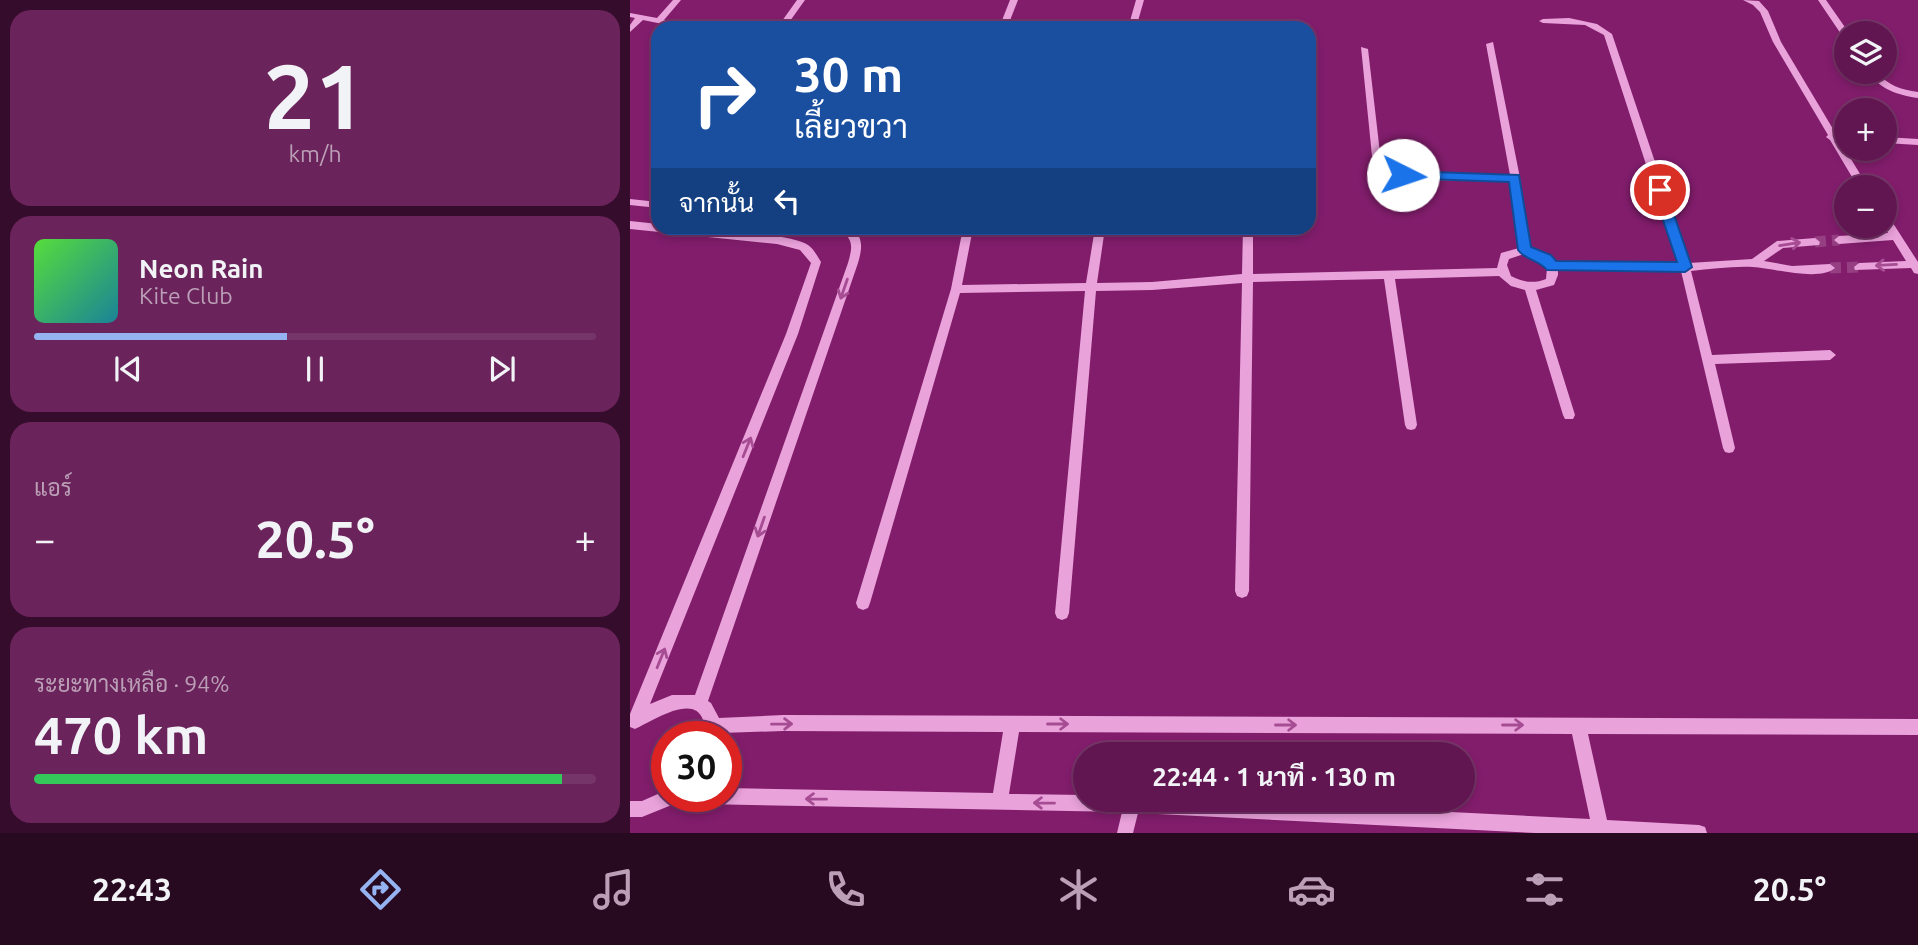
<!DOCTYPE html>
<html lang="th">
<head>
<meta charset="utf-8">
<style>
  body { margin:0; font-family:Ubuntu,Sarabun,sans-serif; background:#6b235b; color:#f1f3f6; height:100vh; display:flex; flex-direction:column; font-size:26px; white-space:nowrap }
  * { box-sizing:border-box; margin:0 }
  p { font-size:23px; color:#bb9fb7 }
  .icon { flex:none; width:38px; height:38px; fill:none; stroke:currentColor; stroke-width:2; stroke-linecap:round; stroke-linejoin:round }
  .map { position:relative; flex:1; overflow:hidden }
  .details { display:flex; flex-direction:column; gap:10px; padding:10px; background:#360c2d; width:630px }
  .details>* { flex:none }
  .banner { position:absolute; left:21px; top:21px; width:665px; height:214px; border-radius:21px; box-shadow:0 4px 10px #0003,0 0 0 2px #763568; background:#1a4fa0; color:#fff; overflow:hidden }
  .controls { position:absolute; left:1204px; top:21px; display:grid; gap:14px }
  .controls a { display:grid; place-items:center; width:63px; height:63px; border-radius:50%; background:#621651; box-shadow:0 4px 10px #0003,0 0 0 2px #763568; font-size:35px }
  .speed { position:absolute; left:21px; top:721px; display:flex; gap:14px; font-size:35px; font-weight:700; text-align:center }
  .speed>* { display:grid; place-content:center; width:91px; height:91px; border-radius:50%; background:#621651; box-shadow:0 4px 10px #0003,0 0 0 2px #763568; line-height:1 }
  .speed .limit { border:10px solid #d22; background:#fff; color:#111 }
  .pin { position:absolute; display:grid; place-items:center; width:60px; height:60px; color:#fff; margin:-30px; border:4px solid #fff; border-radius:50%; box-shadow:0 2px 7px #0007 }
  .me { position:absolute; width:77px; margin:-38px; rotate:94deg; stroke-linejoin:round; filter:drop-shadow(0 0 5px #0008) }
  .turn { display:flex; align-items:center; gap:24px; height:147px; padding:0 28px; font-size:32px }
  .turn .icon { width:91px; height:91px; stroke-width:2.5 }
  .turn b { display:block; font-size:49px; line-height:60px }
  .then { display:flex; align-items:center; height:66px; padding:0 28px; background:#0003; gap:14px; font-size:26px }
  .big { font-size:52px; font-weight:700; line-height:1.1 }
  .details .card { flex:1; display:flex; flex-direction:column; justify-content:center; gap:10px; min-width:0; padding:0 24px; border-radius:21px; background:#6b235b }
  .details .dial { align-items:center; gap:0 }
  .dial b { font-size:91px; line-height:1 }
  .song { display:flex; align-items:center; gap:21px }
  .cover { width:84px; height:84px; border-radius:10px; background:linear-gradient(135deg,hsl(110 70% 55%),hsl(190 70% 35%)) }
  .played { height:7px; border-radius:4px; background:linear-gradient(90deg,#95b2f1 45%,#763568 45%) }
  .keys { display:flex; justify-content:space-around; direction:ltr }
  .heat { display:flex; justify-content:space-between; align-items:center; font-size:38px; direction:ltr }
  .charge { height:10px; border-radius:5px; background:linear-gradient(90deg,#34c759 94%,#763568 0) }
  .trip { position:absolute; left:443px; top:742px; width:402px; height:70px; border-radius:35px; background:#621651; box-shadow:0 4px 10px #0003,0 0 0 2px #763568; font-weight:700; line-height:70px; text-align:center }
  .tabs { display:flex; height:112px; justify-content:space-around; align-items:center; background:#270920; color:#bb9fb7 }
  .tabs .icon { width:49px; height:49px }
  .tabs .selected { color:#95b2f1 }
  .tabs b { font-size:32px; color:#f1f3f6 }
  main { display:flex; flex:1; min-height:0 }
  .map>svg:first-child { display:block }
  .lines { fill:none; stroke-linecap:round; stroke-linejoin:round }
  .minor-tunnel { stroke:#953f82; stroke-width:11; stroke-dasharray:11 6; stroke-linecap:butt }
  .minor { fill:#eaa2db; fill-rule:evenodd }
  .oneway { stroke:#a64c93 }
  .route { fill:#1a73e8; stroke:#114b97; stroke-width:2 }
</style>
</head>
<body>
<main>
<section class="details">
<div class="card dial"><b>21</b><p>km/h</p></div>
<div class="card">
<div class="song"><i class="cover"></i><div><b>Neon Rain</b><p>Kite Club</p></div></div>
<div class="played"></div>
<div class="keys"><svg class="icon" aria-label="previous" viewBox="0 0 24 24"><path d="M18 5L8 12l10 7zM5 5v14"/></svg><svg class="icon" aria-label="pause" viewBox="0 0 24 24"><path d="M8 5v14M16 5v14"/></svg><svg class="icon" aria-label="next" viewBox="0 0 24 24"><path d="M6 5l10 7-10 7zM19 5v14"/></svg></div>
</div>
<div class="card"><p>แอร์</p>
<div class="heat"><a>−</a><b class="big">20.5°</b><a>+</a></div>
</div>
<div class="card"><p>ระยะทางเหลือ · 94%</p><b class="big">470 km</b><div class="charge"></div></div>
</section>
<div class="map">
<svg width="1288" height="833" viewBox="0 0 1288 833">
  <rect width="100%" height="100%" fill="#821d6c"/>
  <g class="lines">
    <g class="minor-tunnel">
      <polyline points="1185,242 1209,240"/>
      <polyline points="1200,268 1229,267"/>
    </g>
    <g class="minor">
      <polygon points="43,0 51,0 34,20 68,28 52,28 13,20 0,32 0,25 5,18 0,17 0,13 27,18"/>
      <polygon points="167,0 175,0 155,28 147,28"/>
      <polygon points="380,0 388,0 377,28 369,28"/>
      <polygon points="506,0 514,0 506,28 498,28"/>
      <polygon points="1113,0 1129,1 1138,11 1151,42 1206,134 1216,135 1216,141 1210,141 1238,187 1228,187 1200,140 1196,137 1198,135 1143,42 1130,12 1123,5"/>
      <polygon points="1188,0 1196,0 1219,33 1216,33 1216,37 1213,37"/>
      <path d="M939 18 967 24 982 34 1059 263 1122 259 1147 241 1185 238 1190 242 1189 245 1153 248 1134 261 1162 266 1200 264 1205 268C1189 282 1143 268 1123 267 1103 266 1081 269 1061 271L1082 355 1200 350 1206 355 1200 360 1085 364 1105 448 1103 452 1099 453 1095 452 1093 448 1051 271 928 270V275L924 285 906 290 945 415 943 419H935L933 415 895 290 881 286 869 276 765 279 787 425 785 429 781 430 777 429 775 425 754 279 623 282 619 591 617 596 612 598 607 596 605 591 612 283 522 290 466 291 439 613 437 618 432 620 427 618 425 613 455 291 330 293 240 603 238 608 233 610 228 608 226 603 321 289 333 228H343L332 285 456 283 465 228H475L467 283 522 282 612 274 613 228H623V274L867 268 871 253 889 248 881 181 787 180 760 172 742 156 731 47 738 49 750 153 767 168 787 174 880 175 856 44 863 42 890 178 899 247 910 250 924 262 1048 263 974 35 955 25 913 23 909 21 913 19ZM894 254 903 256 917 268 916 279C904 284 892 282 881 276L877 265 879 259Z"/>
      <path d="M1238 72H1246C1258 85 1271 90 1288 92V98C1267 95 1250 89 1238 72Z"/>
      <polygon points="1255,137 1288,139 1288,145 1255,143"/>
      <polygon points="0,199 28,202 28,208 0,205"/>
      <polygon points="1255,217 1259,217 1288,262 1288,274 1284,273 1281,268 1225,270 1224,267 1229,263 1276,261 1263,240 1209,244 1204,240 1209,236 1258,233 1254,226"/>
      <path d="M0 221 28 224V228C54 228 160 232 178 245 183 248 188 257 191 262L168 334 20 704 42 695H65L218 263C223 245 223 242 211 228H222C234 238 232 249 228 263L78 701 81 703 89 718 153 715 1288 719V735L958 734 977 820 1069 825 1075 827 1077 833H906L508 813 503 833H487L492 812 73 804 67 802 65 796H96V788L363 793 373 732 153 731 91 733V737H75C75 732 75 725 73 720 64 692 19 723 5 729L0 727V714L156 334 181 263 170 250 147 244 0 229ZM389 732 942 734 960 819 580 800H455V795L379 794Z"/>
      <polygon points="37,790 37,796 51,796 49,802 12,817 0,817 0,801 12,801"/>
    </g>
  </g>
  <defs><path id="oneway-shaft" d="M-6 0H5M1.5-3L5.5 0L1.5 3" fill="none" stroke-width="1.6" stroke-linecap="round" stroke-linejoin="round" transform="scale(1.75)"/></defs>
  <g class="oneway">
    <use href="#oneway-shaft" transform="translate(1160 244) rotate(-9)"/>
    <use href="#oneway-shaft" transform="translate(1256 265) rotate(177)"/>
    <use href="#oneway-shaft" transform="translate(214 289) rotate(109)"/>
    <use href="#oneway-shaft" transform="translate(117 447) rotate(-68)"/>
    <use href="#oneway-shaft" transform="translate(131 527) rotate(109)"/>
    <use href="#oneway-shaft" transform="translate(31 658) rotate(-68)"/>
    <use href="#oneway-shaft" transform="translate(152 724) rotate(-1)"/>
    <use href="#oneway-shaft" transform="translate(428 724)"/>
    <use href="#oneway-shaft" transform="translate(656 725)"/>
    <use href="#oneway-shaft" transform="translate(883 725)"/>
    <use href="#oneway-shaft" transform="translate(186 799) rotate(-179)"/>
    <use href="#oneway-shaft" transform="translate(414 803) rotate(-179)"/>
  </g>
  <path class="route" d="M773 171 889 175 901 247 921 255 926 261 1047 262 1023 190 1025 186H1034L1062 267 1055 272 917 270C909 260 895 260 888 250L879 182 768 178V172Z"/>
</svg>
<div class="controls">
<a><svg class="icon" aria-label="layers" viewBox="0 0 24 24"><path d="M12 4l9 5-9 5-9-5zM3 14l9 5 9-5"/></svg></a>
<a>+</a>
<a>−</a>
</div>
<div class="speed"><div class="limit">30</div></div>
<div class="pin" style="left:1030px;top:190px;background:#d93025"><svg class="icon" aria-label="arrive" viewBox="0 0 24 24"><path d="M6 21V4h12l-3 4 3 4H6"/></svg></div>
<svg class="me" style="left:773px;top:175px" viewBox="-20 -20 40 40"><circle r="19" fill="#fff"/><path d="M0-13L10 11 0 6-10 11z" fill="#1a73e8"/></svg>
<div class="trip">22:44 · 1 นาที · 130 m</div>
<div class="banner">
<div class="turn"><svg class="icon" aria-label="right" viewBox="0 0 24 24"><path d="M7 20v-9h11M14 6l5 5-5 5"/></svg><div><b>30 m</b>เลี้ยวขวา</div></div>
<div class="then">จากนั้น<svg class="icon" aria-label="left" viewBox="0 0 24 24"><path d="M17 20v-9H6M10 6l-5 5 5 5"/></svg></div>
</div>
</div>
</main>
<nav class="tabs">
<b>22:43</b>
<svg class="icon selected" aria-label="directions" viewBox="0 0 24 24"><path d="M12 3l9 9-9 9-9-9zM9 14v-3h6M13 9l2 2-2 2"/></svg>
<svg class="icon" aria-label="music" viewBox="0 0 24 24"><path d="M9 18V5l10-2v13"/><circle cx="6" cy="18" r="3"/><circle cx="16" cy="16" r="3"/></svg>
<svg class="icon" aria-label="phone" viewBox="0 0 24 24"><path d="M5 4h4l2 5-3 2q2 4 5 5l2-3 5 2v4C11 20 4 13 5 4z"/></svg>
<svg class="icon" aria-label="climate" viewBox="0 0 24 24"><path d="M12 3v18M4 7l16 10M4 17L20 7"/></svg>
<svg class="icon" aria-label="car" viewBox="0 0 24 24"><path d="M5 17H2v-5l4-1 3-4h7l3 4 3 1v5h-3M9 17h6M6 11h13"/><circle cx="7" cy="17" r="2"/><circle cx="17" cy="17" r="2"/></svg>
<svg class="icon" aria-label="filters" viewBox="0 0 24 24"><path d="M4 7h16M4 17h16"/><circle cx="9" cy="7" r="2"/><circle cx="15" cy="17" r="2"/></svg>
<b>20.5°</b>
</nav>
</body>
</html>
